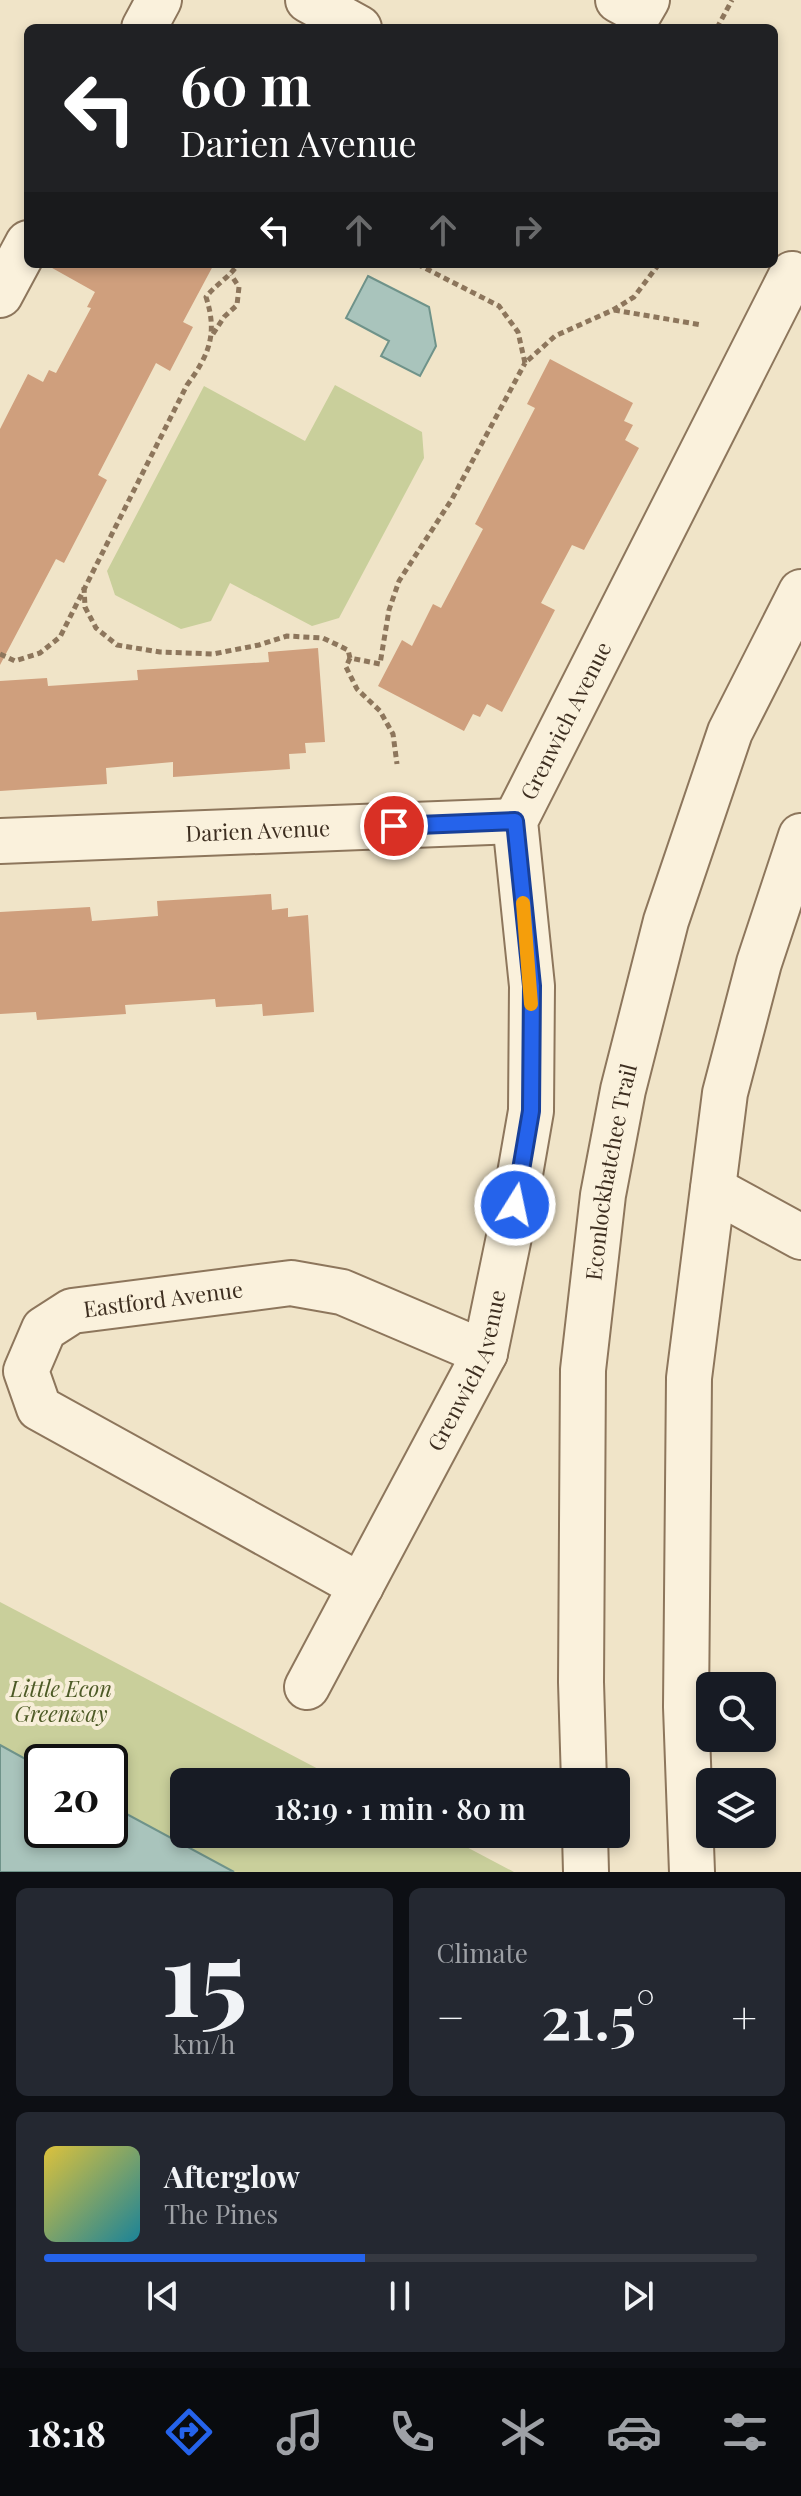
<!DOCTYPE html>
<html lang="en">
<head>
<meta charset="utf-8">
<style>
  body { margin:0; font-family:"Playfair Display",serif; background:#242831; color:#f1f3f6; height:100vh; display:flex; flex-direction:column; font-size:30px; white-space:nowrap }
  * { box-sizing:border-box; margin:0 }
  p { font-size:26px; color:#9ea1a6 }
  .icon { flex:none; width:44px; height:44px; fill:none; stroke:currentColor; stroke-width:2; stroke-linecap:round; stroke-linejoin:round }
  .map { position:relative; height:1872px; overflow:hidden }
  .sheet { display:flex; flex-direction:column; gap:16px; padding:16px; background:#0d0f14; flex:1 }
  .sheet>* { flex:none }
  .top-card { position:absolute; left:24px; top:24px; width:754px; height:244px; border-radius:12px; box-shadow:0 4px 12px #0003; background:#202124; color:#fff; overflow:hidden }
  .fabs { position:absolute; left:696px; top:1672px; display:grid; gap:16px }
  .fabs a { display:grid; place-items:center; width:80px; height:80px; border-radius:12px; background:#171b24; box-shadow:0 4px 12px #0003; font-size:40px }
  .speed { position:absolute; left:24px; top:1744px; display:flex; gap:16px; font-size:40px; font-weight:700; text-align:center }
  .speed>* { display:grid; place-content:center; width:104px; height:104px; border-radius:50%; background:#171b24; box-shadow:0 4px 12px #0003; line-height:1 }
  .speed .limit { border:4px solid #111; border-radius:12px; background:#fff; color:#111 }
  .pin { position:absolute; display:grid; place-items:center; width:68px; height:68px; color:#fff; margin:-34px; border:4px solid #fff; border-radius:50%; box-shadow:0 2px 8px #0007 }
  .me { position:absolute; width:88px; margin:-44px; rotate:10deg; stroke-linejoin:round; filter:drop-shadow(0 0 6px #0008) }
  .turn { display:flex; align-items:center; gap:28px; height:168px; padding:0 24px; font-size:36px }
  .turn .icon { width:104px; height:104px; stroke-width:2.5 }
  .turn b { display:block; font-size:56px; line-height:68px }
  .lanes { display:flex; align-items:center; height:76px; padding:0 24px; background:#0003; justify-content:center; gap:40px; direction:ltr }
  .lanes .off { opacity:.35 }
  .big { font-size:60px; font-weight:600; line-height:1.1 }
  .sheet .tile { flex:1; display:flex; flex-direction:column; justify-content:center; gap:12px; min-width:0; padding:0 28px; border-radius:12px; background:#242831 }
  .sheet .dial { align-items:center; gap:0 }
  .dial b { font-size:104px; line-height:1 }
  .song { display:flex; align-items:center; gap:24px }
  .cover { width:96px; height:96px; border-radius:12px; background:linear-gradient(135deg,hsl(50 70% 55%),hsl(190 70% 35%)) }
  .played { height:8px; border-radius:4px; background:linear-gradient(90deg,#2563eb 45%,#363941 45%) }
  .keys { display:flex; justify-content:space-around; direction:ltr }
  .heat { display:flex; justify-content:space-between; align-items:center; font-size:44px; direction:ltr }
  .sheet .tiles { flex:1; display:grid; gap:16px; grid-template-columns:1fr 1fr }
  .tile:last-child { grid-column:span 2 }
  .trip { position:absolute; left:170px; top:1768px; width:460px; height:80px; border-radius:12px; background:#171b24; box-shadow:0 4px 12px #0003; font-weight:600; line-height:80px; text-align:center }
  .dock { display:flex; height:128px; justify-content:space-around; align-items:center; background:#090b0e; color:#9ea1a6 }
  .dock .icon { width:56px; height:56px }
  .dock .on { color:#2563eb }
  .dock b { font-size:36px; color:#f1f3f6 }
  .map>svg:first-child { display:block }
  .green { fill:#c9cf9b; fill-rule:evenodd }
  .water { fill:#a9c4bc; stroke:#6f938a; stroke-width:2 }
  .building { fill:#cf9f7d }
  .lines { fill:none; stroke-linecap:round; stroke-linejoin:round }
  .minor-casing { stroke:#8d765c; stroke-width:48 }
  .path { stroke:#8d765c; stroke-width:5; stroke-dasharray:6 4; stroke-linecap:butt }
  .minor { stroke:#faf1dc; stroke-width:44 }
  .route-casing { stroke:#184099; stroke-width:20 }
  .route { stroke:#2563eb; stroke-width:14 }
  .slow { stroke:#f59e0b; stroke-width:14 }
  .labels { text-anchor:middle; stroke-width:8; stroke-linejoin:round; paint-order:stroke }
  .street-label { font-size:22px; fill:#3d2e20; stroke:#f7eed8 }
  .park-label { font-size:22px; font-style:italic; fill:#4d5a26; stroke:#f7eed8 }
</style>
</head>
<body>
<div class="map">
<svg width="801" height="1872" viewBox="0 0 801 1872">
  <rect width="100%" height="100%" fill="#f0e4c8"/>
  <g class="green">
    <polygon points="335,385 422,432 424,458 339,618 312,626 230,583 211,621 181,629 115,595 107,571 204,386 305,441"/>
    <path d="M0 1602 343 1782H184V1834H442L514 1872H0ZM42 1762H110V1830H42Z"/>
  </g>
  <g class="water">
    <polygon points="368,276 429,307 436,346 420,376 381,356 389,341 346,318"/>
    <polygon points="0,1745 42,1768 42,1830 110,1830 110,1805 234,1872 0,1872"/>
  </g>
  <g class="building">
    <polygon points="45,264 214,264 183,322 193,327 170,371 156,363 98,475 107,480 64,563 56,559 0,665 0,429 28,374 43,382 49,370 56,373 91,308 87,307 95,292"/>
    <polygon points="550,359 633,403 624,421 633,425 625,440 639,448 584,550 572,545 541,603 555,610 502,712 487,704 480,717 473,714 464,731 378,686 402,640 412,646 433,604 441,608 483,529 475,524 535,408 527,404"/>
    <polygon points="318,648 325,742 305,743 306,753 289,754 290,769 173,777 173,762 106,768 107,784 0,791 0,681 47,678 48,686 138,680 137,670 269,662 268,652"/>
    <polygon points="271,894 272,910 288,908 288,917 308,915 314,1012 263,1016 262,1004 216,1007 215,999 125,1005 126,1014 37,1020 36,1012 0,1014 0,912 90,907 92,921 158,916 157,901"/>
  </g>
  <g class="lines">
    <defs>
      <g id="minor">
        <polyline points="308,0 359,28"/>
        <polyline points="618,0 640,12 647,0"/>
        <polyline points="144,28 159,0"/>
        <polyline points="0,295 28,243"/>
        <path id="s1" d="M0 841 515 821"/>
        <polyline points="713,1189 801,1237"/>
        <path id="s2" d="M361 1586 39 1408 26 1371 44 1329 72 1311 291 1283 342 1292 485 1353"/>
        <path id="s3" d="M307 1687 485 1353 509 1237 531 1111 532 986 515 821 792 274"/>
        <path id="s4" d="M584 1782 581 1682 583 1370 603 1195 623 1090 666 921 730 732 801 592"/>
        <polyline points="585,1834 586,1872"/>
        <polyline points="692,1872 686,1707 689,1378 725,1093 759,963 801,836"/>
      </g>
    </defs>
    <use href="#minor" class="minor-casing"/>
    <g class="path">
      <polyline points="717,28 732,0"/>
      <polyline points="417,264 499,306 518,332 525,363 555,336 613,310 634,297 659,264"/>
      <polyline points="614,310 702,325"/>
      <polyline points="213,334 224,317 237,305 239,287 231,275"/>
      <polyline points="84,587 85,607 96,628 117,645 160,652 213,654 259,645 287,636 323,638 348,650 350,658 380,664 389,610 399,581 452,499 525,363"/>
      <path d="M0 654 15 661 40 653 60 637 187 385C209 355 218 334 206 297 216 284 229 278 238 264"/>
      <polyline points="350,658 346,667 357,689 380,711 393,734 397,764"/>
    </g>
    <use href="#minor" class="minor"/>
  </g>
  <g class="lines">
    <defs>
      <polyline id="route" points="394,826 515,821 532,986 531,1111 515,1205"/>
    </defs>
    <use href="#route" class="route-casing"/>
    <use href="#route" class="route"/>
    <polyline class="slow" points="523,903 531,1004"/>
  </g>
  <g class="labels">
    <g class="street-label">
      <text dy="8" stroke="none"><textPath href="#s3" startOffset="1028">Grenwich Avenue</textPath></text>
      <text dy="8" stroke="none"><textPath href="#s1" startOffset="258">Darien Avenue</textPath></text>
      <text dy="8" stroke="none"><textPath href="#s4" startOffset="612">Econlockhatchee Trail</textPath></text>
      <text dy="8" stroke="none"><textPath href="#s2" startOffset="578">Eastford Avenue</textPath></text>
      <text dy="8" stroke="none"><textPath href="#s3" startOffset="356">Grenwich Avenue</textPath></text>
    </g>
    <g class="park-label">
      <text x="61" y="1697">Little Econ<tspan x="61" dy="25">Greenway</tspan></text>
    </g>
  </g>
</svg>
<div class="fabs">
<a><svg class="icon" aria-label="search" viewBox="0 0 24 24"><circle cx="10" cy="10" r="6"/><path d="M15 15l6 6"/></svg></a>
<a><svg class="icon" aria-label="layers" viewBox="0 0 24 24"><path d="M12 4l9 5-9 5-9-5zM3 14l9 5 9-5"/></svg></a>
</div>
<div class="speed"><div class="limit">20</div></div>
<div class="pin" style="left:394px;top:826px;background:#d93025"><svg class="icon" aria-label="arrive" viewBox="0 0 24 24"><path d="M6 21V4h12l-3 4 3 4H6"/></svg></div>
<svg class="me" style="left:515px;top:1205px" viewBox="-20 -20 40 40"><circle r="17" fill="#2563eb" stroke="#fff" stroke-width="3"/><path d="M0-11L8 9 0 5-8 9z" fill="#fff"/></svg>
<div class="trip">18:19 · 1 min · 80 m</div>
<div class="top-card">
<div class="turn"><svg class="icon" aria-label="left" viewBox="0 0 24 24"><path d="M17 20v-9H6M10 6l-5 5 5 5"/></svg><div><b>60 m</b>Darien Avenue</div></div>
<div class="lanes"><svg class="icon" aria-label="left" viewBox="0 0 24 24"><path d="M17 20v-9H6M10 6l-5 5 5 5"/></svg><svg class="icon off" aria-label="ahead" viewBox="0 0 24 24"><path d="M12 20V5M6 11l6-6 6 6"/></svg><svg class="icon off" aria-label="ahead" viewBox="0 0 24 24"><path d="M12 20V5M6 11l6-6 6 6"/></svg><svg class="icon off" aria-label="right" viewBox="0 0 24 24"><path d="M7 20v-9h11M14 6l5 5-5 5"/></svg></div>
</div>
</div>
<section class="sheet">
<div class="tiles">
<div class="tile dial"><b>15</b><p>km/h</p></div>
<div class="tile"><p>Climate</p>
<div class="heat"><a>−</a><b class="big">21.5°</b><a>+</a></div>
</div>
<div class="tile">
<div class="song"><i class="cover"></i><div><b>Afterglow</b><p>The Pines</p></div></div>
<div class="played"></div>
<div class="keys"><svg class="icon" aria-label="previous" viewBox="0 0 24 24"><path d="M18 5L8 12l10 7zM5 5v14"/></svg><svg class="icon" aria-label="pause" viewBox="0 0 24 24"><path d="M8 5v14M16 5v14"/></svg><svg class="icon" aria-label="next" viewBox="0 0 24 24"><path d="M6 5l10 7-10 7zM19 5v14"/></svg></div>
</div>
</div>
</section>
<nav class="dock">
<b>18:18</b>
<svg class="icon on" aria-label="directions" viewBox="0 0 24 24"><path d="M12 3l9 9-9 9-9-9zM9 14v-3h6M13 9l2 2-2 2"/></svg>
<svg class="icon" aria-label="music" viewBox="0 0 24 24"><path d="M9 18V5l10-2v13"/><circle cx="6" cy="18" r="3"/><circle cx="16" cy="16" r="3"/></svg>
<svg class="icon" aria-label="phone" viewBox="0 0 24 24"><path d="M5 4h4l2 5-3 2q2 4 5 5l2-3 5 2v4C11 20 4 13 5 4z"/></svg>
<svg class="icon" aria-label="climate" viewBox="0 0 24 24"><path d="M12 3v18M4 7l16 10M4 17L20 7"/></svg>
<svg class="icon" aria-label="car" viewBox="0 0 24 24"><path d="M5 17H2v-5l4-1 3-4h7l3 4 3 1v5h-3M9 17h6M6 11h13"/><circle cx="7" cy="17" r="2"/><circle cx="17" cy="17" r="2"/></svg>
<svg class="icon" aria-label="filters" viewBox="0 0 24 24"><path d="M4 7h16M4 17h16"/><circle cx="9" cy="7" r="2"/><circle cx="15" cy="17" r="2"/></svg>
</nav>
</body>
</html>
